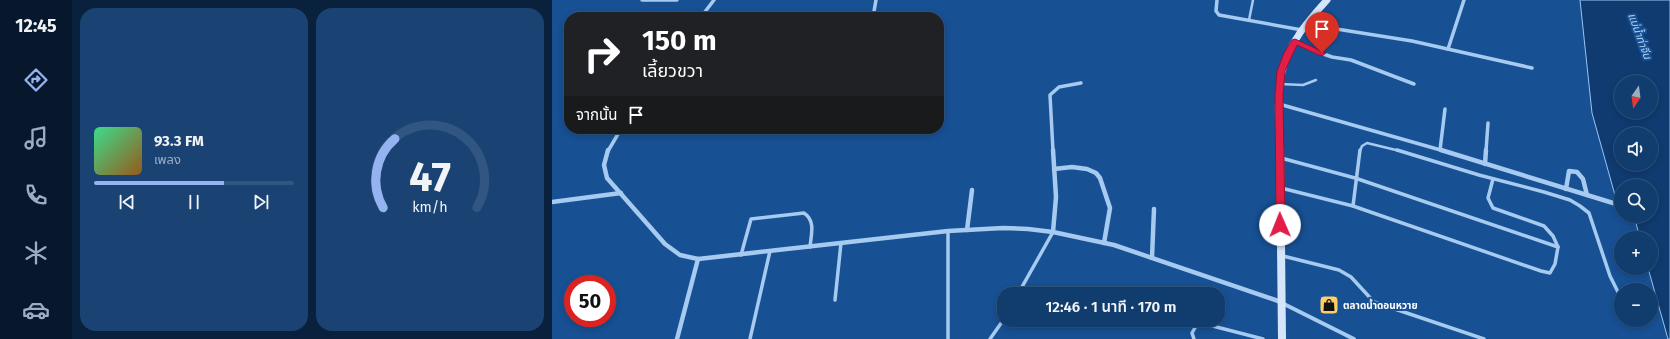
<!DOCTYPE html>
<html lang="th">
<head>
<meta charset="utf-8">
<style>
  body { margin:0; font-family:"Fira Sans","Noto Sans Thai",sans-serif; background:#1a4373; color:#f1f3f6; height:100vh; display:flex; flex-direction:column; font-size:15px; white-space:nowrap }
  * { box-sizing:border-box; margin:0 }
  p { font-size:13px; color:#9cadc2 }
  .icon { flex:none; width:22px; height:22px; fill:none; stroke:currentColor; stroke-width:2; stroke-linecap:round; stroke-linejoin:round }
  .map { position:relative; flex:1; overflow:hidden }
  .panel { display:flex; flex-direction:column; gap:8px; padding:8px; background:#09213c; width:480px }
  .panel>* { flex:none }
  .guide { position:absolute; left:12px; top:12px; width:380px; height:122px; border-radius:16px; box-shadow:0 2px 6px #0003,0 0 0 1px #305681; background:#202124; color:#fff; overflow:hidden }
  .needle { width:26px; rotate:194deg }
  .fabs { position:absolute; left:1062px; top:75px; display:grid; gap:8px }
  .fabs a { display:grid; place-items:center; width:44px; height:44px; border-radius:50%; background:#113c6e; box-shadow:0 2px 6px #0003,0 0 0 1px #305681; font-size:20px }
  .speed { position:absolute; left:12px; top:275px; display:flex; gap:8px; font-size:20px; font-weight:700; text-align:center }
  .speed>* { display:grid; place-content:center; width:52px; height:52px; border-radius:50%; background:#113c6e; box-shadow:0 2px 6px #0003,0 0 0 1px #305681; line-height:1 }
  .speed .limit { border:6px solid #d22; background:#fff; color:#111 }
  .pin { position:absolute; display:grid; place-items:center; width:34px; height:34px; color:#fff; margin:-41px -17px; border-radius:50% 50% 50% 0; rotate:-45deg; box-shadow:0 0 4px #0007 }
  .pin .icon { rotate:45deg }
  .me { position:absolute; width:44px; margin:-22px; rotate:359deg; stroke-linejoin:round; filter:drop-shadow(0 0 3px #0008) }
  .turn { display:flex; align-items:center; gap:14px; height:84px; padding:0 12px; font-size:18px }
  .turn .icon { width:52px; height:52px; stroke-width:2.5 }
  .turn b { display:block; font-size:28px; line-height:34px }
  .then { display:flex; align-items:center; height:38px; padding:0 12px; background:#0003; gap:8px; font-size:15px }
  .panel .widget { flex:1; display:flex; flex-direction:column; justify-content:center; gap:6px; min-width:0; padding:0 14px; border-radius:16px; background:#1a4373 }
  .panel .dial { align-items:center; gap:0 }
  .dial svg { height:104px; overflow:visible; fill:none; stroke:#305681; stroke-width:7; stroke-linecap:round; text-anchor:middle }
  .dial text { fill:#f1f3f6; stroke:none }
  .song { display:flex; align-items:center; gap:12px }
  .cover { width:48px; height:48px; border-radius:6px; background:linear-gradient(135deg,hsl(150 70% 55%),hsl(30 70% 35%)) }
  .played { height:4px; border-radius:2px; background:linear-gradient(90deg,#95b2f1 65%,#305681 65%) }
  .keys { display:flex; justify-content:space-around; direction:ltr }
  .panel .tiles { flex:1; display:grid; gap:8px; grid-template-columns:repeat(2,1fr) }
  .trip { position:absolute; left:445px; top:287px; width:228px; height:40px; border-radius:16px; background:#113c6e; box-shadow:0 2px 6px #0003,0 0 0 1px #305681; font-weight:600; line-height:40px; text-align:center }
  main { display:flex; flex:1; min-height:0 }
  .tab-bar { display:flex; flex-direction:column; width:72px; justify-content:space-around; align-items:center; background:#07182c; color:#9cadc2 }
  .tab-bar .icon { width:28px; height:28px }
  .tab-bar .active { color:#95b2f1 }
  .tab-bar b { font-size:18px; color:#f1f3f6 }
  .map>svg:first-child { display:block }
  .water { fill:#0f3b70; stroke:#99c5f3; fill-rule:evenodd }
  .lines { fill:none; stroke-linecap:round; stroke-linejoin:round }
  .service-far1 { stroke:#a6caf0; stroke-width:2.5 }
  .service { stroke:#a6caf0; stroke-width:3.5 }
  .pedestrian { stroke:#a6caf0; stroke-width:4 }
  .minor-far1 { stroke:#a6caf0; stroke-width:3.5 }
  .minor { stroke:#a6caf0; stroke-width:4.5 }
  .secondary-far1 { stroke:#d5e6fb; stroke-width:7 }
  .secondary { stroke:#d5e6fb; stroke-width:8 }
  .route { fill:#e11d48; stroke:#92132f }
  .labels { text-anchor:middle; stroke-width:4; stroke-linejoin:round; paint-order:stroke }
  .poi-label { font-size:10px; font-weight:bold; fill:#fff; stroke:#175093; text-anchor:start }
  .water-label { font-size:11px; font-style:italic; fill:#b3d4f7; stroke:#175093 }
</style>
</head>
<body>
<main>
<nav class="tab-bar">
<b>12:45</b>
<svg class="icon active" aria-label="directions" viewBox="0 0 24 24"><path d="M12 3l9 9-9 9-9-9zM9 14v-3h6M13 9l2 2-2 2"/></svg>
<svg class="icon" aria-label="music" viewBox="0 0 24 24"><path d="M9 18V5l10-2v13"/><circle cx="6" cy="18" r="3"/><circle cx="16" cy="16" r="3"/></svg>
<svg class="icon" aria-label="phone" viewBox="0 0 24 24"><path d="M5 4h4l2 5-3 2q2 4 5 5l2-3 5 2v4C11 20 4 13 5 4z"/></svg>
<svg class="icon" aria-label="climate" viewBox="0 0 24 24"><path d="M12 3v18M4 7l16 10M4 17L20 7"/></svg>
<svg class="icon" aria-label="car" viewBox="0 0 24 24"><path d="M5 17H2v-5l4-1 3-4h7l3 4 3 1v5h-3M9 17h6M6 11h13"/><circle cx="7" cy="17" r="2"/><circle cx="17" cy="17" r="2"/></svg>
</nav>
<section class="panel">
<div class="tiles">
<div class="widget">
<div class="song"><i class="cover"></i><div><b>93.3 FM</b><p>เพลง</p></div></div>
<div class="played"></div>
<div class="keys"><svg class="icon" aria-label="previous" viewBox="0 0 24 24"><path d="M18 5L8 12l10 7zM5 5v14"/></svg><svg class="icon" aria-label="pause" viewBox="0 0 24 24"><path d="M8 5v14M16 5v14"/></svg><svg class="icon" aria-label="next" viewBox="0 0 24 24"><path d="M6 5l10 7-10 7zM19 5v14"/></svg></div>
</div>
<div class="widget dial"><svg viewBox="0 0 100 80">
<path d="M14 69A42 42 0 1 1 86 69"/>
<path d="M14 69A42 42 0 0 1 23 16" stroke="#95b2f1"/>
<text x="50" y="56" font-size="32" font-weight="700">47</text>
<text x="50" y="72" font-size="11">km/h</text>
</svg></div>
</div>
</section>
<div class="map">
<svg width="1118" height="339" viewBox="0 0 1118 339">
  <rect width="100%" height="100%" fill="#175093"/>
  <path class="water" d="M1028 0H1118V339H1116L1096 268H1099V238H1088L1082 216H1099V186H1069V207L1066 206 1040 113ZM1069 82H1099V112H1069ZM1069 134H1099V164H1069Z"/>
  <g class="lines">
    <g class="service-far1">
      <polyline points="697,20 701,0"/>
      <polyline points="728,84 751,85 764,80"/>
      <polyline points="808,151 810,146 815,143 848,151"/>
    </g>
    <g class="service">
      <polyline points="845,150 927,175 992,192 1018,200 1028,206 1037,213 1058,276 1069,298"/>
      <polyline points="729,158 803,178 1006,247 1003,264 998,273 989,271 801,206"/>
      <polyline points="941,179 936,198 941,208 992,226 1001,236 1006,247"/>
      <polyline points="729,188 801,206 808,150"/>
      <polyline points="396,231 396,339"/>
      <path d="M189 255 199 219 252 213C264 221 259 235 258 247"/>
      <polyline points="731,256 787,270 799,277 822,302 932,339"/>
      <polyline points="466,294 501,232"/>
      <polyline points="283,300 289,243"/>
      <polyline points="198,339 218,251"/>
      <polyline points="438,339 452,319"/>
      <polyline points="642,339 640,333 644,326 649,323 711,339"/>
    </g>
    <polyline class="pedestrian" points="730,303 802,339"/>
    <g class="minor-far1">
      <polyline points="90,0 125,0"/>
      <polyline points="665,0 664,11 667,15 750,30"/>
      <polyline points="149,17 162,0"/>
      <polyline points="321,17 324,0"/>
      <polyline points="753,24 860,41 980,68"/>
      <polyline points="743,41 760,50 780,57 799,60 862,84"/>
      <polyline points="896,49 912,0"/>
      <polyline points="727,104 892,151"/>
      <polyline points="888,150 893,109"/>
      <polyline points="56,151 69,129"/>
      <polyline points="501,151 498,95 507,87 529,83"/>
      <polyline points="934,151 936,123"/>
    </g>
    <g class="minor">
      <polyline points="56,150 52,165 55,178 113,244 128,255 146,259 396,231 451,228 476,229 501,232 562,245 729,302"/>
      <polyline points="889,150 1061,203"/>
      <polyline points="933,164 934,150"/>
      <polyline points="502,169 520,167 535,169 544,173 548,178 558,208 552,243"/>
      <polyline points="1014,189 1017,171 1025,172 1031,179 1035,195"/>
      <polyline points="0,202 69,193"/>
      <polyline points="415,230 420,190"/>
      <polyline points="501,232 504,197 501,150"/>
      <polyline points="600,258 602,209"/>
      <polyline points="125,339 146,259"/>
    </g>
    <path class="secondary-far1" d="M728 151C727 125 724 97 730 72 736 44 756 21 775 0"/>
    <polyline class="secondary" points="728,150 730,339"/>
  </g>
  <polygon class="route" points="743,39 774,53 770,56 767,55 745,45 733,71 731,95 733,225 732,228 728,229 725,228 724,225 723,95 725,71 732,53 740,40"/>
  <defs>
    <symbol id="shop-square" viewBox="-11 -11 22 22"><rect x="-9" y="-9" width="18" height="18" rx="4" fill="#ffcf66" stroke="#175093"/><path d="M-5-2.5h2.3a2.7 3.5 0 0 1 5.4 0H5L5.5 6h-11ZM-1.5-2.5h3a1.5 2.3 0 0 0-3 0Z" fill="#111"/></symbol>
  </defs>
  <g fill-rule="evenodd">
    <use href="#shop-square" x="766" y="294" width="22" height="22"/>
  </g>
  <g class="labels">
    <g class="poi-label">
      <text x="791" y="309">ตลาดน้ำดอนหวาย</text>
    </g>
    <g class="water-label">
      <text transform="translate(1088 36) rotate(70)" y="4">แม่น้ำท่าจีน</text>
    </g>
  </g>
</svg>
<div class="fabs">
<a><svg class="needle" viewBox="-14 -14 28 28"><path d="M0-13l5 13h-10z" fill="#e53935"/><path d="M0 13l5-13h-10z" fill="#9cadc2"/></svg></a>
<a><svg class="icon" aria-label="sound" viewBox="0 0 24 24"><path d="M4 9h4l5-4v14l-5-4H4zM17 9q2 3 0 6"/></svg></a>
<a><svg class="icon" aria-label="search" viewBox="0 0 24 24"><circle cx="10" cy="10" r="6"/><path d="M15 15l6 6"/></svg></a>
<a>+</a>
<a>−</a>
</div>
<div class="speed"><div class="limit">50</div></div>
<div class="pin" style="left:770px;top:53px;background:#d93025"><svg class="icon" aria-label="arrive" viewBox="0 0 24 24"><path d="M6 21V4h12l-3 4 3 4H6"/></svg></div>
<svg class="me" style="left:728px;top:225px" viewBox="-20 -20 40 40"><circle r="19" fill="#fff"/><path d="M0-13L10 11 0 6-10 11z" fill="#e11d48"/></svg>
<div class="trip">12:46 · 1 นาที · 170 m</div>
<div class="guide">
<div class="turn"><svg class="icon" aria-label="right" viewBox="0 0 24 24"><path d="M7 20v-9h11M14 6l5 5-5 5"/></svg><div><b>150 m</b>เลี้ยวขวา</div></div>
<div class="then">จากนั้น<svg class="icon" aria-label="arrive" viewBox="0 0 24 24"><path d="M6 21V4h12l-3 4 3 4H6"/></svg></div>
</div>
</div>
</main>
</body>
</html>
